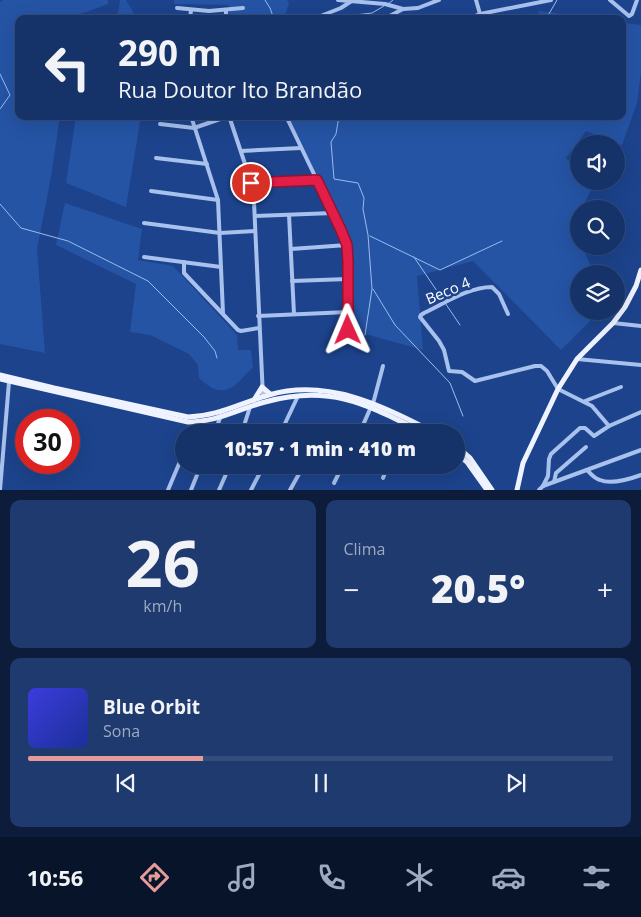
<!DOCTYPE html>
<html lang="pt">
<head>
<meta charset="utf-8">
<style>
  body { margin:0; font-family:"Open Sans",sans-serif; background:#1e3a6f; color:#f1f3f6; height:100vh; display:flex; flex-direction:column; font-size:19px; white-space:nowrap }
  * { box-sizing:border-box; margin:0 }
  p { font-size:16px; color:#9daac0 }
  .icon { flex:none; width:28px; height:28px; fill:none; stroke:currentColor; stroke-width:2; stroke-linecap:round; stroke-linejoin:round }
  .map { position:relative; height:490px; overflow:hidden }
  .details { display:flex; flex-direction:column; gap:10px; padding:10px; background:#0c1c3a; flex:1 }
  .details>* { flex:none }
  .banner { position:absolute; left:15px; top:15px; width:611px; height:105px; border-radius:10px; box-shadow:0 5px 20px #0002,0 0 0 1px #344d7d; background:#153269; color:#f1f3f6; overflow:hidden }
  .tools { position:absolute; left:570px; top:135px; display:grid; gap:10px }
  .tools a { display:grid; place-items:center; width:55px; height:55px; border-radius:50%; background:#153269; box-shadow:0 5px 20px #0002,0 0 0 1px #344d7d; font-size:25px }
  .speed { position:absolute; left:15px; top:409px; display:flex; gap:10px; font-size:25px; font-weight:700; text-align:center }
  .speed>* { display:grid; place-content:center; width:65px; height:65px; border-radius:50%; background:#153269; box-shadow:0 5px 20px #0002,0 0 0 1px #344d7d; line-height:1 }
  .speed .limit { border:8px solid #d22; background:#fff; color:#111 }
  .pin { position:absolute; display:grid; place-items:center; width:42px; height:42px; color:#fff; margin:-21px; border:2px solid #fff; border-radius:50%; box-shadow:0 1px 5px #0007 }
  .me { position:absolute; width:55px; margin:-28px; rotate:359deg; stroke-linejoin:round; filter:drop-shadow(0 0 4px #0008) }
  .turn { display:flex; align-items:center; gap:18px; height:105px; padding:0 20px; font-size:22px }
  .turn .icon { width:65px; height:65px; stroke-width:2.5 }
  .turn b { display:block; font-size:35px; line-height:42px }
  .big { font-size:38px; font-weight:800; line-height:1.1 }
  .details .widget { flex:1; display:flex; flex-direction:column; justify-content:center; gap:8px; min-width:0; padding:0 18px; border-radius:10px; background:#1e3a6f }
  .details .dial { align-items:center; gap:0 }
  .dial b { font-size:65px; line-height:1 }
  .song { display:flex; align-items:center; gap:15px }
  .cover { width:60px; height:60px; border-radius:8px; background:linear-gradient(135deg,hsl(240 70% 55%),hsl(230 70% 35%)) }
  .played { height:5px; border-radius:2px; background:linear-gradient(90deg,#e69b98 30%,#344d7d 30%) }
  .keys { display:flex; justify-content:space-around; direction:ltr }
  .heat { display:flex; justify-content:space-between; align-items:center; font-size:28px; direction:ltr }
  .details .tiles { flex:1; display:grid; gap:10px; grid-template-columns:1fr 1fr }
  .widget:last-child { grid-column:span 2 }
  .trip { position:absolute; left:175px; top:424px; width:290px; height:50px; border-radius:25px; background:#153269; box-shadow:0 5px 20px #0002,0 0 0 1px #344d7d; font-weight:800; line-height:50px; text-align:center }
  .menu { display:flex; height:80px; justify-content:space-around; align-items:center; background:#08142a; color:#9daac0 }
  .menu .icon { width:35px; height:35px }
  .menu .current { color:#e69b98 }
  .menu b { font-size:22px; color:#f1f3f6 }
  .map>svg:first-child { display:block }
  .green { fill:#2554a5 }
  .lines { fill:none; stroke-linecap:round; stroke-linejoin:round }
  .stream { stroke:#9bbbef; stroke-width:1 }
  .minor { stroke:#a8c1ed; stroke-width:4 }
  .major { stroke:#eef3ff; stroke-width:5 }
  .route-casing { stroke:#92132f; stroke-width:12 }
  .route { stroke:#e11d48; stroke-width:9 }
  .labels { text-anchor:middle; stroke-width:5; stroke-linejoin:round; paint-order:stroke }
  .street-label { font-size:15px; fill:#fff; stroke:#1c438c }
</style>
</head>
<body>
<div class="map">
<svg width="641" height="490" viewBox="0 0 641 490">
  <rect width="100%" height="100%" fill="#1c438c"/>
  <g class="green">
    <polygon points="3,0 108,0 108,4 75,16 75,19 19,19 19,116 60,116 51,177 37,249 45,353 0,344 0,2"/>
    <polygon points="120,0 126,0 137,19 102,19 118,13"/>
    <polygon points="174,0 287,0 289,3 284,19 228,19 229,5 174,4"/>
    <polygon points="540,11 595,19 533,19"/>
    <polygon points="623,23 641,25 641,72 637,103 622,145 586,131 566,158 579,170 579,181 590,181 594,185 581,209 579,209 579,213 572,225 579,240 579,246 582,246 594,274 579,274 579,311 600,311 561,350 473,261 417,276 423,350 369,335 352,335 351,245 287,116 622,116"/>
    <polygon points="76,116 141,116 126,207 66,183"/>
    <path d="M65 203 142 229 138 260 173 266 237 335 238 350H251L253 368C246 373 242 380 235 385 221 396 210 388 199 378L198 365 189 354 150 335 130 332 136 284 56 245Z"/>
  </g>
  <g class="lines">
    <g class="stream">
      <polyline points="265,0 270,8 274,19"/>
      <polyline points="388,4 393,0"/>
      <polyline points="337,19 338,17 372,13 384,6"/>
      <polyline points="546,19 557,0"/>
      <polyline points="622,38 625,37"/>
      <polyline points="0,74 10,95 0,109"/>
      <polyline points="339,116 336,134 331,142 334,179 358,183 364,198 363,209 368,235 372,289 365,335"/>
      <polyline points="0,204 21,228 68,241 148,281 204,337 215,351 217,358"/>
      <polyline points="370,236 440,270 502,241"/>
      <polyline points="414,257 460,325"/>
      <polyline points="373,289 395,325 450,383 463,416"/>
    </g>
    <g class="minor">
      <polyline points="338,0 385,4 403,9 418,8 439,0"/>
      <polyline points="476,0 480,14"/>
      <polyline points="610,0 629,16 632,14 637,0"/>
      <polyline points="177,8 209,11 243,8"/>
      <polyline points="190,19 191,10"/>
      <polyline points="226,19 226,10"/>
      <polyline points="313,19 341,8 353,0"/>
      <polyline points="384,19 403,9"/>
      <polyline points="467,19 480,14 551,0"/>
      <polyline points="191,116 218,200 223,313"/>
      <polyline points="229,116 248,173 254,202 263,397"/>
      <path d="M286 116 341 230C353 262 347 297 348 330"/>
      <polyline points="160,124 194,128 229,116 236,116"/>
      <polyline points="241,151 301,148"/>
      <polyline points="156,158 207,164"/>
      <polyline points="251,183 317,180"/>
      <polyline points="151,191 218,200"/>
      <polyline points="289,215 294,314"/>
      <polyline points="255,216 333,213"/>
      <polyline points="144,223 220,233 255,231"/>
      <polyline points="291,249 347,245"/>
      <polyline points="144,257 221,267"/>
      <polyline points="184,262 184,273 238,330 241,331 259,328"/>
      <polyline points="292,281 348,279"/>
      <path d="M508 314 499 294 492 287C469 287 445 303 424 313L421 315 420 317 439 341 444 350 449 371 462 372 475 381 535 366H541L547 371 558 389 592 406 609 426"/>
      <polyline points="258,316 348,312"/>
      <polyline points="613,323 641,326"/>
      <polyline points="577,359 641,365"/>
      <polyline points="585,401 621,387"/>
      <polyline points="194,432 199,422"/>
      <polyline points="215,432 220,418"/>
      <polyline points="242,432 250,407"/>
      <polyline points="281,432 298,396"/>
      <polyline points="360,432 374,400 383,366"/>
      <polyline points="402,432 405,424"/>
      <path d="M587 470C590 473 595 479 600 480 612 485 630 479 641 475"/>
      <polyline points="383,478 388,465"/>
      <polyline points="554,482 556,473 586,447"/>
      <polyline points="334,483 343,465"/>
      <polyline points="543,486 548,476 549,459 551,454 580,428 585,428 594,436 609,426 641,412"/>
      <polyline points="0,490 9,382"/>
      <polyline points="168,490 184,452"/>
      <polyline points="191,490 201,465"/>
      <polyline points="219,490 230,465"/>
      <polyline points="251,490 264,465"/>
      <polyline points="290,490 304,465"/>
      <polyline points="539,490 543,486 641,450"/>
    </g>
    <g class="major">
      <path d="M0 375 54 388 188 417C219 416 240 403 269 395 327 378 384 406 433 432"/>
      <path d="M0 379 188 422C218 422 238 409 265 402 330 384 366 404 422 432"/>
      <polyline points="254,400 262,387 270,394"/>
      <polyline points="456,446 470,458 492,490"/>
      <polyline points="456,453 467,462 487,490"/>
      <polyline points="517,490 523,463 558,389 577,359 613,323 625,307 636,286 641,270"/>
    </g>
  </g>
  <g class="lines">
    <defs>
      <polyline id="route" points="251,183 317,180 341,230 347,245 348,262 348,330"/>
    </defs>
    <use href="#route" class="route-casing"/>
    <use href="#route" class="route"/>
  </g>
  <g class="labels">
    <g class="street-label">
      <text transform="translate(448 291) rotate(-23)" y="5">Beco 4</text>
    </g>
  </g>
</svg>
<div class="tools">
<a><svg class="icon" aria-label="sound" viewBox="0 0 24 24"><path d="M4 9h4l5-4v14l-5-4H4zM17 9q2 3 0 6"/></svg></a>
<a><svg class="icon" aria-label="search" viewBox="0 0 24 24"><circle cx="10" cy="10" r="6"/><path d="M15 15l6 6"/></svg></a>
<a><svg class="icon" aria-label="layers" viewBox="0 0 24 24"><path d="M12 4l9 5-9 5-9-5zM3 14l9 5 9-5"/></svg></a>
</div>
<div class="speed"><div class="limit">30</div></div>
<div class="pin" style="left:251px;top:183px;background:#d93025"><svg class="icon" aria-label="arrive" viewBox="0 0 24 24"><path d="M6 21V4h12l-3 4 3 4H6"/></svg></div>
<svg class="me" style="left:348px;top:330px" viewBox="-20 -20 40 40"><path d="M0-17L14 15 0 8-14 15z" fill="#e11d48" stroke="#fff" stroke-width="4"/></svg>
<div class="trip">10:57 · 1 min · 410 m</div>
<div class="banner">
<div class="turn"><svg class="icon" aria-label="left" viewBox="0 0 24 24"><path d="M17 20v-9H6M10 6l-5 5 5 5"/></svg><div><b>290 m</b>Rua Doutor Ito Brandão</div></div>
</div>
</div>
<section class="details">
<div class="tiles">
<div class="widget dial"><b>26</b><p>km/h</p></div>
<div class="widget"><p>Clima</p>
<div class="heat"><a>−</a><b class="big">20.5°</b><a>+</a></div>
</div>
<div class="widget">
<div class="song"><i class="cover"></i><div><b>Blue Orbit</b><p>Sona</p></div></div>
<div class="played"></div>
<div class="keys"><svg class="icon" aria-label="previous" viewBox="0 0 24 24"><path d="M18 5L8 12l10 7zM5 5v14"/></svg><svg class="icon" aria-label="pause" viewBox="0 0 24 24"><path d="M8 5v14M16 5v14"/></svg><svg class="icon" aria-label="next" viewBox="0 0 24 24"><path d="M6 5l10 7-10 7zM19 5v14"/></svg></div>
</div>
</div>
</section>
<nav class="menu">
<b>10:56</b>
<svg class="icon current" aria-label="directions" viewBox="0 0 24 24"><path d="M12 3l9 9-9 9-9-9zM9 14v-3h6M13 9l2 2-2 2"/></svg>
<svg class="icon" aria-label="music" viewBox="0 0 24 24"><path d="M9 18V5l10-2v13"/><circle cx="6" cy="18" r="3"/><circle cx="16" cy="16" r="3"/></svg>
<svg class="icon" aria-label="phone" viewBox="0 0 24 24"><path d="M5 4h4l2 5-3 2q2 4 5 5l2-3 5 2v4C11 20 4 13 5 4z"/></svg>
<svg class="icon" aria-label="climate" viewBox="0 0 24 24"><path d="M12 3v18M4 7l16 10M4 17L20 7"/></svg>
<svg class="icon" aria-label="car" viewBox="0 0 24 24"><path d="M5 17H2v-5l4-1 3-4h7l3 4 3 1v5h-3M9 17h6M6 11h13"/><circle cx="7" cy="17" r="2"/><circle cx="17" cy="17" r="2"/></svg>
<svg class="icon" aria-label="filters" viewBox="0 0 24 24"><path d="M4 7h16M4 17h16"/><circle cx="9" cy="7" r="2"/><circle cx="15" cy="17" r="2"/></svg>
</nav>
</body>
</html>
